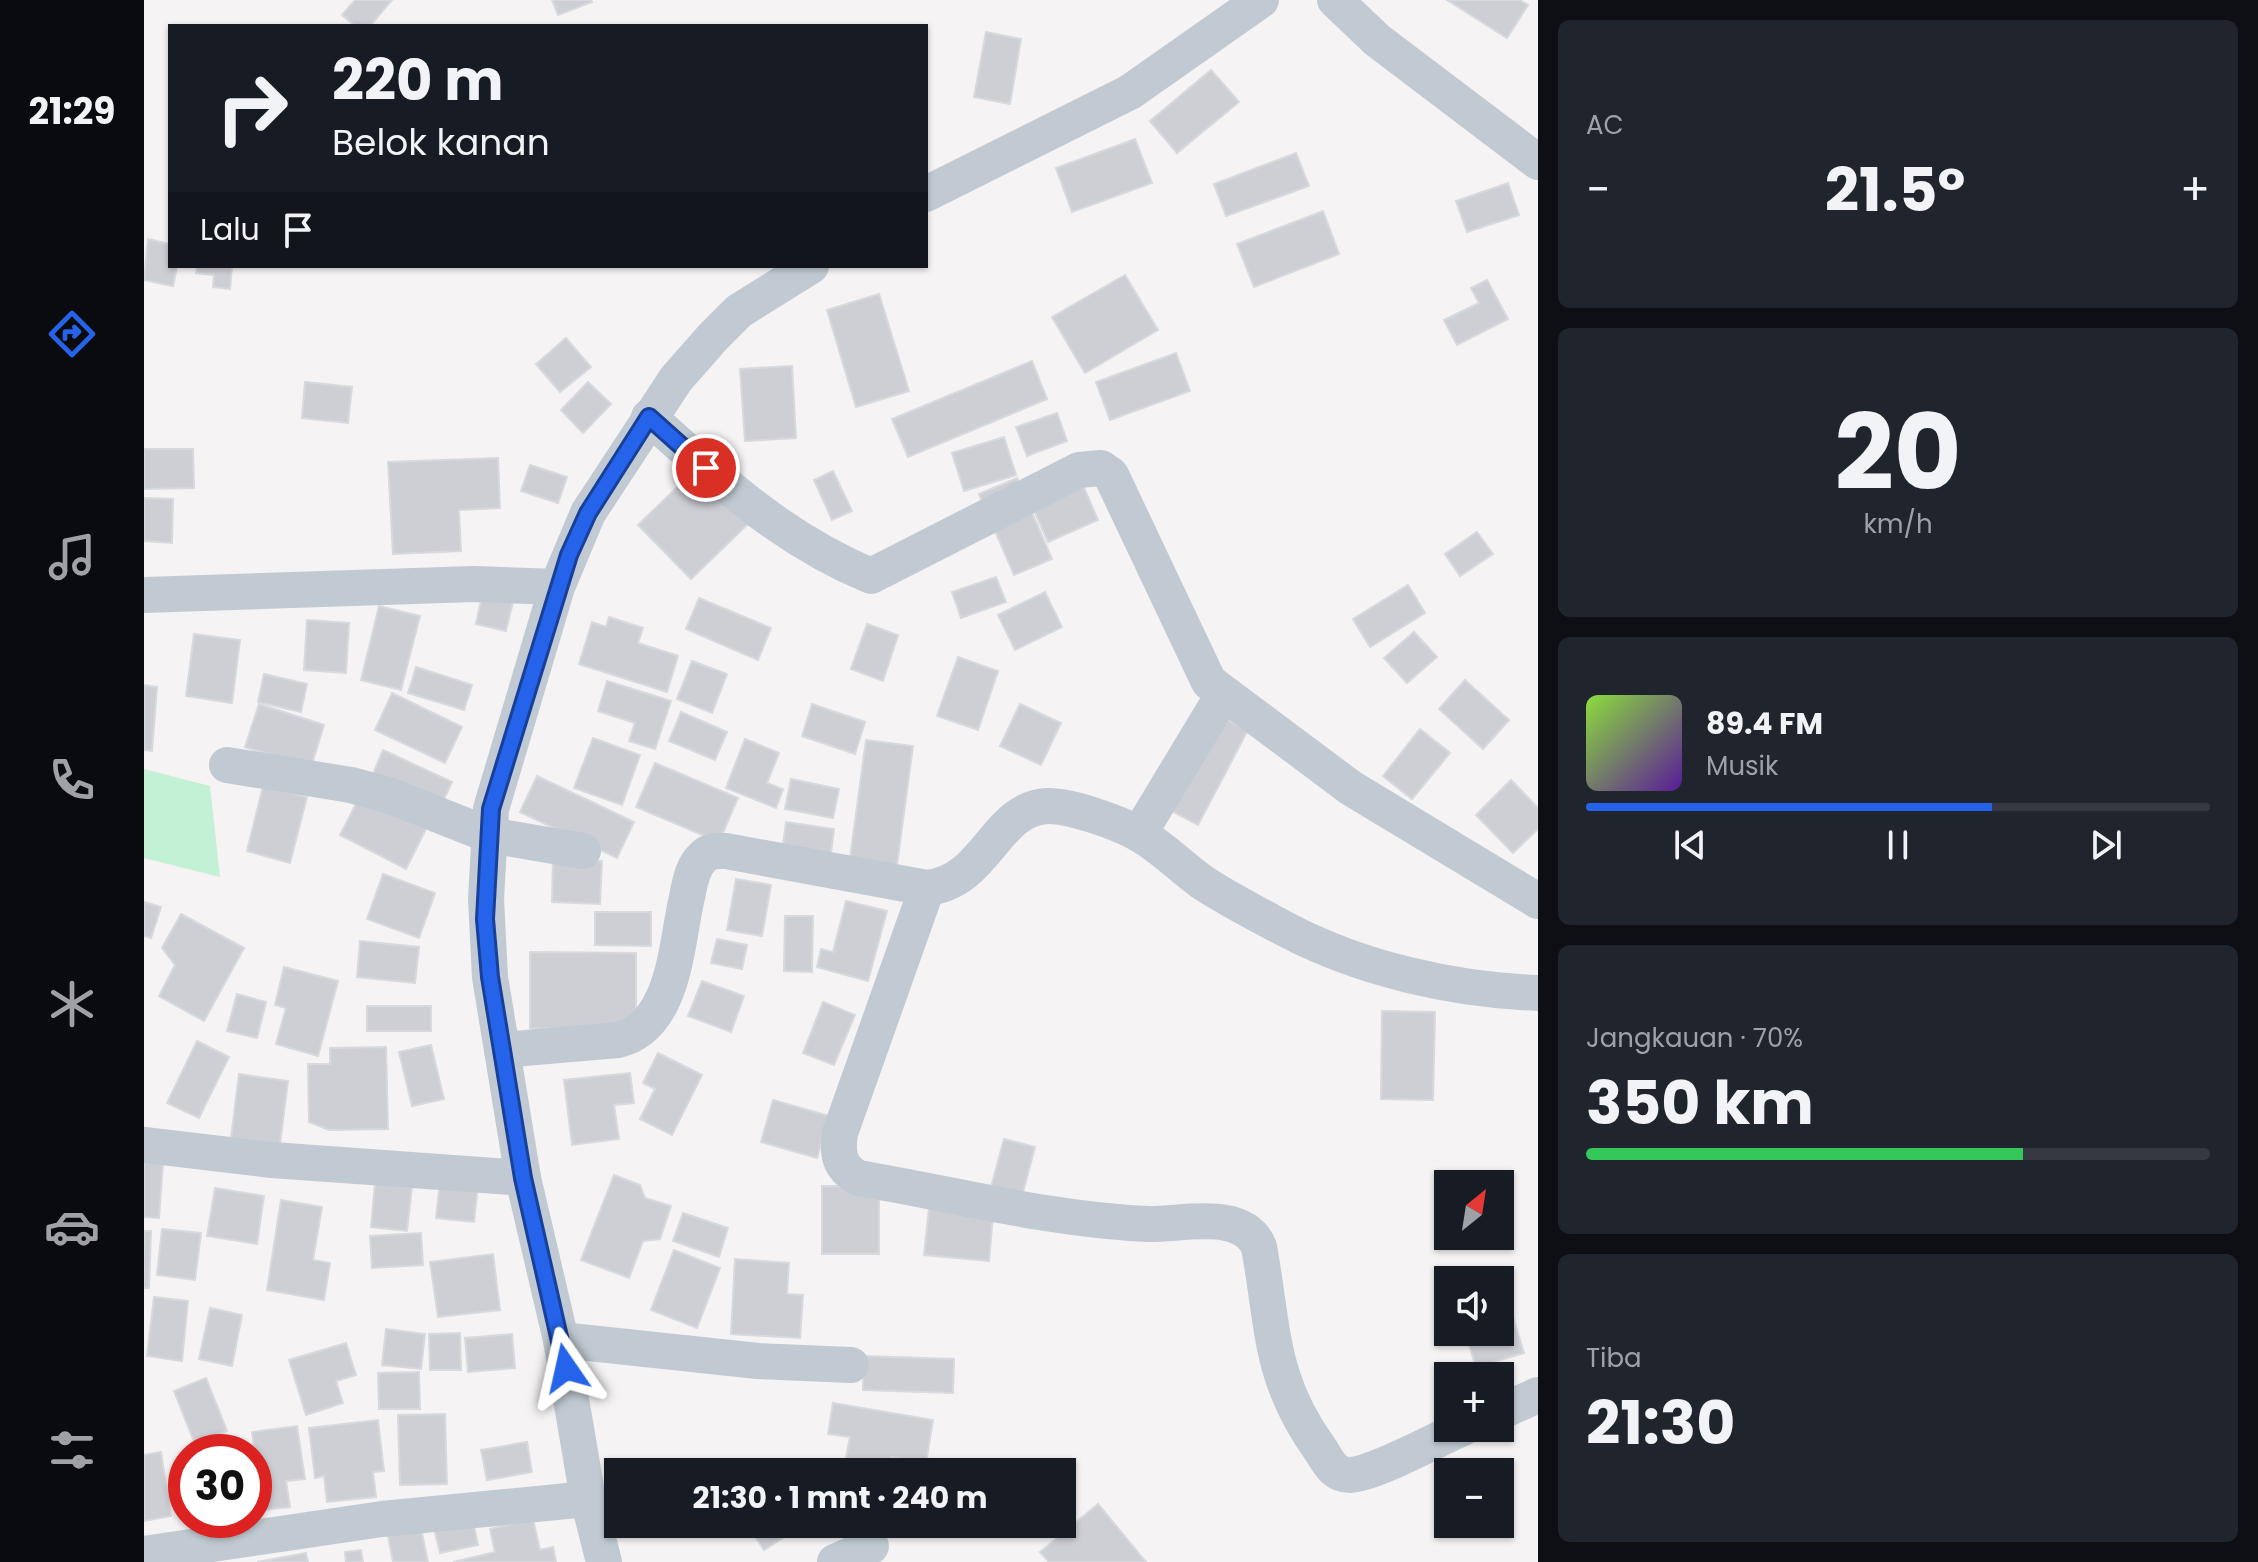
<!DOCTYPE html>
<html lang="id">
<head>
<meta charset="utf-8">
<style>
  body { margin:0; font-family:Poppins,sans-serif; background:#20242c; color:#f1f3f6; height:100vh; display:flex; flex-direction:column; font-size:30px; white-space:nowrap }
  * { box-sizing:border-box; margin:0 }
  p { font-size:26px; color:#9ea1a6 }
  .icon { flex:none; width:44px; height:44px; fill:none; stroke:currentColor; stroke-width:2; stroke-linecap:round; stroke-linejoin:round }
  .map { position:relative; flex:1; overflow:hidden }
  .panel { display:flex; flex-direction:column; gap:20px; padding:20px; background:#0d0f14; width:720px }
  .panel>* { flex:none }
  .top-card { position:absolute; left:24px; top:24px; width:760px; height:244px; border-radius:0px; box-shadow:0 2px 6px #0004; background:#171b24; color:#f1f3f6; overflow:hidden }
  .needle { width:52px; rotate:30deg }
  .tools { position:absolute; left:1290px; top:1170px; display:grid; gap:16px }
  .tools a { display:grid; place-items:center; width:80px; height:80px; border-radius:0px; background:#171b24; box-shadow:0 2px 6px #0004; font-size:40px }
  .speed { position:absolute; left:24px; top:1434px; display:flex; gap:16px; font-size:40px; font-weight:700; text-align:center }
  .speed>* { display:grid; place-content:center; width:104px; height:104px; border-radius:50%; background:#171b24; box-shadow:0 2px 6px #0004; line-height:1 }
  .speed .limit { border:12px solid #d22; background:#fff; color:#111 }
  .pin { position:absolute; display:grid; place-items:center; width:68px; height:68px; color:#fff; margin:-34px; border:4px solid #fff; border-radius:50%; box-shadow:0 2px 8px #0007 }
  .me { position:absolute; width:88px; margin:-44px; rotate:349deg; stroke-linejoin:round; filter:drop-shadow(0 0 6px #0008) }
  .turn { display:flex; align-items:center; gap:28px; height:168px; padding:0 32px; font-size:36px }
  .turn .icon { width:104px; height:104px; stroke-width:2.5 }
  .turn b { display:block; font-size:56px; line-height:68px }
  .then { display:flex; align-items:center; height:76px; padding:0 32px; background:#0003; gap:16px; font-size:30px }
  .big { font-size:60px; font-weight:700; line-height:1.1 }
  .panel .widget { flex:1; display:flex; flex-direction:column; justify-content:center; gap:12px; min-width:0; padding:0 28px; border-radius:12px; background:#20242c }
  .panel .dial { align-items:center; gap:0 }
  .dial b { font-size:104px; line-height:1 }
  .song { display:flex; align-items:center; gap:24px }
  .cover { width:96px; height:96px; border-radius:12px; background:linear-gradient(135deg,hsl(90 70% 55%),hsl(270 70% 35%)) }
  .played { height:8px; border-radius:4px; background:linear-gradient(90deg,#2563eb 65%,#363941 65%) }
  .keys { display:flex; justify-content:space-around; direction:ltr }
  .heat { display:flex; justify-content:space-between; align-items:center; font-size:44px; direction:ltr }
  .charge { height:12px; border-radius:6px; background:linear-gradient(90deg,#34c759 70%,#363941 0) }
  .trip { position:absolute; left:460px; top:1458px; width:472px; height:80px; border-radius:0px; background:#171b24; box-shadow:0 2px 6px #0004; font-weight:700; line-height:80px; text-align:center }
  main { display:flex; flex:1; min-height:0 }
  .tabs { display:flex; flex-direction:column; width:144px; justify-content:space-around; align-items:center; background:#090b0e; color:#9ea1a6 }
  .tabs .icon { width:56px; height:56px }
  .tabs .current { color:#2563eb }
  .tabs b { font-size:36px; color:#f1f3f6 }
  .map>svg:first-child { display:block }
  .green { fill:#c3f1d5 }
  .building { fill:#cdcfd5; stroke:#d7d9de; stroke-width:2 }
  .lines { fill:none; stroke-linecap:round; stroke-linejoin:round }
  .minor { stroke:#c1cad2; stroke-width:36 }
  .route-casing { stroke:#184099; stroke-width:20 }
  .route { stroke:#2563eb; stroke-width:14 }
</style>
</head>
<body>
<main>
<nav class="tabs">
<b>21:29</b>
<svg class="icon current" aria-label="directions" viewBox="0 0 24 24"><path d="M12 3l9 9-9 9-9-9zM9 14v-3h6M13 9l2 2-2 2"/></svg>
<svg class="icon" aria-label="music" viewBox="0 0 24 24"><path d="M9 18V5l10-2v13"/><circle cx="6" cy="18" r="3"/><circle cx="16" cy="16" r="3"/></svg>
<svg class="icon" aria-label="phone" viewBox="0 0 24 24"><path d="M5 4h4l2 5-3 2q2 4 5 5l2-3 5 2v4C11 20 4 13 5 4z"/></svg>
<svg class="icon" aria-label="climate" viewBox="0 0 24 24"><path d="M12 3v18M4 7l16 10M4 17L20 7"/></svg>
<svg class="icon" aria-label="car" viewBox="0 0 24 24"><path d="M5 17H2v-5l4-1 3-4h7l3 4 3 1v5h-3M9 17h6M6 11h13"/><circle cx="7" cy="17" r="2"/><circle cx="17" cy="17" r="2"/></svg>
<svg class="icon" aria-label="filters" viewBox="0 0 24 24"><path d="M4 7h16M4 17h16"/><circle cx="9" cy="7" r="2"/><circle cx="15" cy="17" r="2"/></svg>
</nav>
<div class="map">
<svg width="1394" height="1562" viewBox="0 0 1394 1562">
  <rect width="100%" height="100%" fill="#f5f3f3"/>
  <polygon class="green" points="0,769 66,786 76,877 0,858"/>
  <g class="building">
    <polygon points="211,0 248,0 226,26 211,26 198,15"/>
    <polygon points="408,0 447,0 448,2 414,15"/>
    <polygon points="1303,0 1376,0 1384,5 1363,38"/>
    <polygon points="842,32 877,39 866,104 830,97"/>
    <polygon points="1067,70 1095,102 1033,153 1006,121"/>
    <polygon points="991,139 1008,183 928,212 912,168"/>
    <polygon points="1152,153 1165,186 1082,216 1070,184"/>
    <polygon points="1364,183 1375,215 1323,232 1312,201"/>
    <polygon points="1179,211 1195,254 1110,287 1093,244"/>
    <polygon points="4,239 26,244 26,266 33,266 29,286 0,280"/>
    <polygon points="53,266 88,266 86,289 69,287 70,275 52,273"/>
    <polygon points="981,275 1014,330 941,373 908,317"/>
    <polygon points="1343,280 1364,319 1313,345 1300,320 1335,303 1327,288"/>
    <polygon points="735,294 765,391 712,407 683,310"/>
    <polygon points="422,338 447,367 416,392 392,364"/>
    <polygon points="1032,353 1046,391 966,420 952,382"/>
    <polygon points="888,361 903,399 764,457 748,419"/>
    <polygon points="648,366 652,438 601,441 596,369"/>
    <polygon points="161,382 208,387 204,423 158,418"/>
    <polygon points="444,382 467,404 439,433 417,410"/>
    <polygon points="913,413 923,441 883,456 872,427"/>
    <polygon points="860,437 872,475 820,491 808,453"/>
    <polygon points="0,449 49,449 50,488 0,489"/>
    <polygon points="354,458 356,508 315,510 317,551 249,554 244,462"/>
    <polygon points="386,465 423,477 414,503 377,491"/>
    <polygon points="931,467 954,520 904,542 881,490"/>
    <polygon points="552,469 605,523 547,579 494,525"/>
    <polygon points="689,471 708,511 688,520 670,480"/>
    <polygon points="873,478 908,559 870,575 835,494"/>
    <polygon points="0,498 29,499 28,543 0,541"/>
    <polygon points="1333,532 1349,554 1316,576 1301,554"/>
    <polygon points="852,577 862,602 817,618 808,592"/>
    <polygon points="1264,585 1281,613 1226,647 1209,619"/>
    <polygon points="901,592 918,627 871,650 854,615"/>
    <polygon points="338,595 369,602 362,631 332,624"/>
    <polygon points="555,598 627,628 614,660 542,629"/>
    <polygon points="235,606 276,616 257,690 217,680"/>
    <polygon points="465,617 499,628 494,643 534,656 523,692 435,664 448,622 462,627"/>
    <polygon points="163,620 205,623 202,673 160,670"/>
    <polygon points="723,624 754,635 739,681 707,669"/>
    <polygon points="1270,632 1293,657 1263,683 1240,658"/>
    <polygon points="50,634 96,640 88,703 42,696"/>
    <polygon points="814,657 854,671 834,730 793,716"/>
    <polygon points="548,661 583,674 568,713 533,699"/>
    <polygon points="272,667 328,685 320,710 264,693"/>
    <polygon points="120,674 163,684 157,712 114,702"/>
    <polygon points="1321,680 1365,720 1339,749 1295,709"/>
    <polygon points="463,681 527,701 511,749 485,741 491,723 454,711"/>
    <polygon points="0,685 13,687 8,751 0,750"/>
    <polygon points="248,693 318,727 301,763 231,730"/>
    <polygon points="115,704 180,725 167,767 101,747"/>
    <polygon points="668,704 721,722 711,754 658,736"/>
    <polygon points="876,704 917,723 897,765 856,746"/>
    <polygon points="1058,707 1104,730 1054,825 1009,801"/>
    <polygon points="537,712 583,732 571,760 525,741"/>
    <polygon points="1276,729 1306,753 1268,799 1239,776"/>
    <polygon points="449,738 496,755 478,805 430,788"/>
    <polygon points="601,739 635,753 623,783 639,789 632,808 582,788"/>
    <polygon points="722,740 769,746 752,872 705,866"/>
    <polygon points="239,750 308,782 294,812 226,781"/>
    <polygon points="511,763 594,798 575,842 492,807"/>
    <polygon points="393,776 490,822 473,858 376,812"/>
    <polygon points="647,779 695,789 689,818 641,809"/>
    <polygon points="1367,780 1394,808 1394,829 1369,853 1332,815"/>
    <polygon points="119,786 163,797 146,863 103,851"/>
    <polygon points="217,794 283,827 262,869 196,835"/>
    <polygon points="642,822 690,829 686,861 638,853"/>
    <polygon points="409,860 458,861 456,904 408,902"/>
    <polygon points="239,874 291,893 275,938 223,919"/>
    <polygon points="592,879 627,885 618,936 583,930"/>
    <polygon points="702,901 743,911 724,981 673,967 677,949 689,952"/>
    <polygon points="0,902 17,907 7,938 0,936"/>
    <polygon points="451,912 507,912 507,946 451,945"/>
    <polygon points="37,914 100,948 60,1021 15,996 31,965 18,948"/>
    <polygon points="641,916 669,916 668,972 640,971"/>
    <polygon points="573,939 603,945 598,969 567,963"/>
    <polygon points="216,941 275,947 271,983 213,977"/>
    <polygon points="386,952 492,953 492,1030 386,1028"/>
    <polygon points="140,967 194,981 174,1056 132,1044 142,1008 131,1005"/>
    <polygon points="558,981 600,996 587,1032 544,1016"/>
    <polygon points="93,994 122,1002 113,1038 83,1031"/>
    <polygon points="679,1002 711,1015 690,1065 659,1053"/>
    <rect x="223" y="1006" width="64" height="25"/>
    <polygon points="1238,1011 1291,1012 1289,1100 1237,1099"/>
    <polygon points="53,1041 85,1057 55,1118 23,1103"/>
    <polygon points="287,1045 300,1099 268,1106 255,1052"/>
    <polygon points="242,1047 244,1129 185,1130 165,1122 164,1064 186,1064 186,1048"/>
    <polygon points="514,1053 558,1075 528,1135 496,1119 511,1089 499,1083"/>
    <polygon points="486,1073 490,1103 470,1105 475,1139 428,1145 420,1080"/>
    <polygon points="95,1074 144,1081 136,1144 87,1138"/>
    <polygon points="629,1100 685,1116 673,1158 617,1142"/>
    <polygon points="860,1139 891,1147 878,1196 847,1187"/>
    <polygon points="0,1162 19,1163 15,1218 0,1217"/>
    <polygon points="470,1175 496,1185 501,1198 527,1206 516,1239 499,1241 485,1278 437,1260"/>
    <polygon points="296,1181 334,1185 330,1222 292,1218"/>
    <polygon points="231,1184 268,1187 263,1231 227,1227"/>
    <rect x="678" y="1186" width="57" height="68"/>
    <polygon points="71,1188 120,1196 113,1244 63,1236"/>
    <polygon points="137,1200 178,1207 169,1260 186,1263 180,1300 123,1290"/>
    <polygon points="785,1208 849,1215 845,1261 780,1255"/>
    <polygon points="539,1213 584,1228 575,1257 529,1241"/>
    <polygon points="18,1229 57,1233 51,1280 13,1275"/>
    <polygon points="0,1231 7,1231 5,1288 0,1288"/>
    <polygon points="277,1233 279,1265 228,1268 226,1236"/>
    <polygon points="530,1250 576,1268 553,1328 507,1310"/>
    <polygon points="349,1254 356,1310 294,1317 286,1262"/>
    <polygon points="591,1259 645,1263 643,1294 659,1295 656,1338 587,1334"/>
    <polygon points="1361,1291 1380,1353 1332,1367 1321,1332 1356,1332 1356,1293"/>
    <polygon points="10,1297 44,1301 38,1361 3,1356"/>
    <polygon points="66,1308 98,1315 88,1366 55,1359"/>
    <polygon points="242,1329 281,1334 277,1369 238,1365"/>
    <polygon points="316,1333 317,1370 286,1370 285,1334"/>
    <polygon points="368,1334 371,1368 324,1372 321,1338"/>
    <polygon points="202,1343 212,1375 192,1381 199,1403 162,1415 145,1360"/>
    <polygon points="720,1356 810,1359 809,1393 719,1390"/>
    <polygon points="275,1372 276,1409 235,1409 234,1373"/>
    <polygon points="62,1378 83,1431 51,1444 30,1391"/>
    <polygon points="689,1403 789,1420 782,1463 747,1457 744,1472 700,1468 706,1437 684,1434"/>
    <polygon points="301,1414 303,1484 256,1485 254,1415"/>
    <polygon points="234,1420 240,1471 229,1472 232,1497 183,1502 180,1476 171,1478 165,1428"/>
    <polygon points="153,1426 161,1479 142,1481 146,1507 119,1510 108,1432"/>
    <polygon points="383,1442 388,1472 343,1480 337,1450"/>
    <polygon points="92,1444 94,1452 45,1452 45,1451"/>
    <polygon points="17,1452 27,1516 0,1521 0,1455"/>
    <polygon points="954,1504 1002,1562 905,1562 896,1552"/>
    <polygon points="328,1516 334,1545 296,1553 289,1524"/>
    <polygon points="389,1519 396,1550 409,1547 412,1562 309,1562 351,1552 346,1529"/>
    <polygon points="603,1524 660,1524 620,1550"/>
    <polygon points="277,1529 284,1562 249,1562 244,1536"/>
    <polygon points="217,1550 219,1562 202,1562 201,1552"/>
    <polygon points="162,1553 164,1562 113,1562"/>
  </g>
  <g class="lines">
    <g class="minor">
      <polyline points="1191,0 1233,40 1394,162"/>
      <polyline points="782,194 986,92 1117,0"/>
      <path d="M505 417C576 481 638 539 727 576L935 470 957 468 967 475 1065 682 1207 788 1394 901"/>
      <polyline points="0,595 330,584 413,587"/>
      <polyline points="83,765 207,785 244,795 345,835 439,851"/>
      <polyline points="995,834 1079,695"/>
      <path d="M783 888 696 1133C693 1154 695 1167 714 1178 810 1194 906 1220 1004 1224 1038 1225 1099 1208 1115 1247 1130 1329 1125 1378 1176 1449 1184 1461 1189 1475 1206 1475 1231 1474 1293 1439 1319 1428"/>
      <path d="M358 1050 474 1040C531 1026 532 944 543 897 546 883 548 867 559 857 565 850 573 851 582 851L783 888C844 881 850 809 903 806 926 805 975 823 995 834 1018 847 1037 867 1058 882 1085 900 1115 915 1143 930 1217 969 1310 990 1394 993"/>
      <polyline points="0,1145 128,1160 379,1178"/>
      <polyline points="417,1340 614,1361 707,1365"/>
      <polyline points="1356,1412 1394,1395"/>
      <polyline points="0,1554 238,1519 444,1499"/>
      <polyline points="460,1562 444,1499 417,1340 379,1178 346,977 342,899 347,809 413,587 444,513 532,379 569,337 595,311 667,266"/>
      <polyline points="691,1562 727,1546"/>
    </g>
  </g>
  <g class="lines">
    <defs>
      <polyline id="route" points="422,1368 379,1178 346,977 341,919 347,809 425,555 444,513 505,417 562,468"/>
    </defs>
    <use href="#route" class="route-casing"/>
    <use href="#route" class="route"/>
  </g>
</svg>
<div class="tools">
<a><svg class="needle" viewBox="-14 -14 28 28"><path d="M0-13l5 13h-10z" fill="#e53935"/><path d="M0 13l5-13h-10z" fill="#9ea1a6"/></svg></a>
<a><svg class="icon" aria-label="sound" viewBox="0 0 24 24"><path d="M4 9h4l5-4v14l-5-4H4zM17 9q2 3 0 6"/></svg></a>
<a>+</a>
<a>−</a>
</div>
<div class="speed"><div class="limit">30</div></div>
<div class="pin" style="left:562px;top:468px;background:#d93025"><svg class="icon" aria-label="arrive" viewBox="0 0 24 24"><path d="M6 21V4h12l-3 4 3 4H6"/></svg></div>
<svg class="me" style="left:422px;top:1368px" viewBox="-20 -20 40 40"><path d="M0-17L14 15 0 8-14 15z" fill="#2563eb" stroke="#fff" stroke-width="4"/></svg>
<div class="trip">21:30 · 1 mnt · 240 m</div>
<div class="top-card">
<div class="turn"><svg class="icon" aria-label="right" viewBox="0 0 24 24"><path d="M7 20v-9h11M14 6l5 5-5 5"/></svg><div><b>220 m</b>Belok kanan</div></div>
<div class="then">Lalu<svg class="icon" aria-label="arrive" viewBox="0 0 24 24"><path d="M6 21V4h12l-3 4 3 4H6"/></svg></div>
</div>
</div>
<section class="panel">
<div class="widget"><p>AC</p>
<div class="heat"><a>−</a><b class="big">21.5°</b><a>+</a></div>
</div>
<div class="widget dial"><b>20</b><p>km/h</p></div>
<div class="widget">
<div class="song"><i class="cover"></i><div><b>89.4 FM</b><p>Musik</p></div></div>
<div class="played"></div>
<div class="keys"><svg class="icon" aria-label="previous" viewBox="0 0 24 24"><path d="M18 5L8 12l10 7zM5 5v14"/></svg><svg class="icon" aria-label="pause" viewBox="0 0 24 24"><path d="M8 5v14M16 5v14"/></svg><svg class="icon" aria-label="next" viewBox="0 0 24 24"><path d="M6 5l10 7-10 7zM19 5v14"/></svg></div>
</div>
<div class="widget"><p>Jangkauan · 70%</p><b class="big">350 km</b><div class="charge"></div></div>
<div class="widget"><p>Tiba</p><b class="big">21:30</b></div>
</section>
</main>
</body>
</html>
